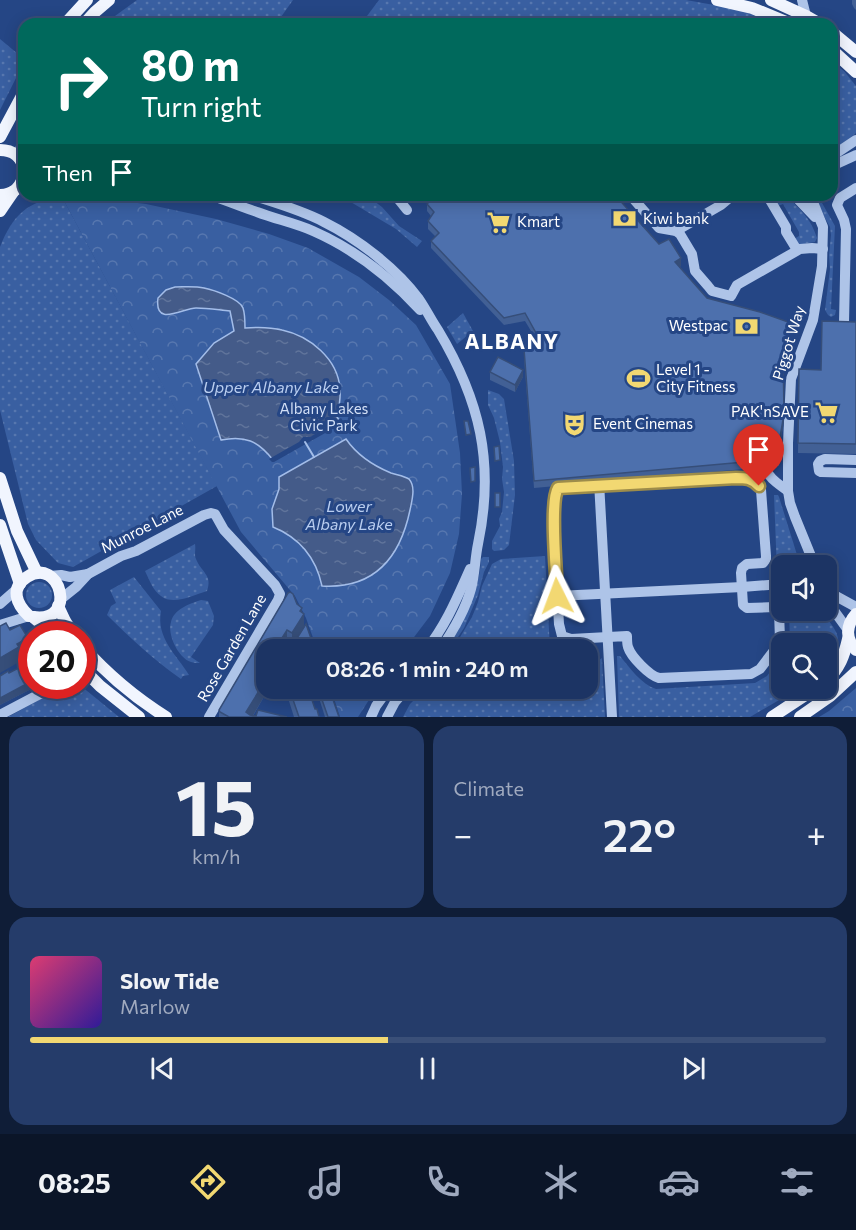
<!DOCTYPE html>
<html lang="en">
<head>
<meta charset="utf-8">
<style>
  body { margin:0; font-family:Commissioner,sans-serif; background:#253c6a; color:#f1f3f6; height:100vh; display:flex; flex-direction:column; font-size:22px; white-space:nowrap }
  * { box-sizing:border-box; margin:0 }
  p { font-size:20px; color:#a0aabf }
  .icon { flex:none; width:33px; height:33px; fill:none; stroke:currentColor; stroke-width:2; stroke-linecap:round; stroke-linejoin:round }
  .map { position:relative; height:717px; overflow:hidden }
  .sheet { display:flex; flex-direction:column; gap:9px; padding:9px; background:#0f1d37; flex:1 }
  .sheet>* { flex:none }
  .hud { position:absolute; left:18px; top:18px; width:820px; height:183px; border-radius:18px; box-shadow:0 3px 15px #0003,0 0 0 2px #3a4f78; background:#00695c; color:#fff; overflow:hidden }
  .controls { position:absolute; left:771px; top:555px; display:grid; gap:12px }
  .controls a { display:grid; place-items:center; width:66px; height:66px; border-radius:12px; background:#1c3464; box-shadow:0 3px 15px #0003,0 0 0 2px #3a4f78; font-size:30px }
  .speed { position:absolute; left:18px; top:621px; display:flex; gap:12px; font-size:30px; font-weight:700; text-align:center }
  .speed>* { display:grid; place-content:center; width:78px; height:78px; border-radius:50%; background:#1c3464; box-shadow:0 3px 15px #0003,0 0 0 2px #3a4f78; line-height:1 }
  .speed .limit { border:9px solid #d22; background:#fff; color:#111 }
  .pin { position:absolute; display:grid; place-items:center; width:51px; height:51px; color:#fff; margin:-62px -26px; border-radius:50% 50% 50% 0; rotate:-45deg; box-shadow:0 0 6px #0007 }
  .pin .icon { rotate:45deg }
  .me { position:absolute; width:66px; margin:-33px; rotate:357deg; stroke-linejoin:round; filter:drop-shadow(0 0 4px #0008) }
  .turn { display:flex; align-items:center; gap:21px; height:126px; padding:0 24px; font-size:27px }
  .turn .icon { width:78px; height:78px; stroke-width:2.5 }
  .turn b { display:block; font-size:42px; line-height:51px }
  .then { display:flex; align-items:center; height:57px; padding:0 24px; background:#0003; gap:12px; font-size:22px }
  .big { font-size:45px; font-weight:600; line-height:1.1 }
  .sheet .card { flex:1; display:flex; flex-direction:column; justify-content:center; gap:9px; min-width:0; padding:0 21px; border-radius:18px; background:#253c6a }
  .sheet .dial { align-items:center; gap:0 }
  .dial b { font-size:78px; line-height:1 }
  .song { display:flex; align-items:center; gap:18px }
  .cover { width:72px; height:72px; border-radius:9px; background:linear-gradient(135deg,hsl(340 70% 55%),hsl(250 70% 35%)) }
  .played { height:6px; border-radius:3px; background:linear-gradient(90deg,#f2d872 45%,#3a4f78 45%) }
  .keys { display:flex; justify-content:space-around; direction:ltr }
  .heat { display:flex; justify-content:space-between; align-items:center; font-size:33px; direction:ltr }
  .sheet .tiles { flex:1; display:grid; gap:9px; grid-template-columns:1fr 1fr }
  .card:last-child { grid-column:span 2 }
  .trip { position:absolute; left:256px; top:639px; width:342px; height:60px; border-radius:18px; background:#1c3464; box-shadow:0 3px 15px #0003,0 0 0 2px #3a4f78; font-weight:600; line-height:60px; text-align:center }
  .menu { display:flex; height:96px; justify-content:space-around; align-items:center; background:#0b1528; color:#a0aabf }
  .menu .icon { width:42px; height:42px }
  .menu .on { color:#f2d872 }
  .menu b { font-size:27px; color:#f1f3f6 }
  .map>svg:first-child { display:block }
  .grass { fill:url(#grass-dots) }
  .park { fill:url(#park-crowns) }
  .water { fill:url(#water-ripples); stroke:#a3bde9; stroke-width:1.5 }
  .pier { fill:#254685 }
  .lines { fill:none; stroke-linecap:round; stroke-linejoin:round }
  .stream { stroke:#a3bde9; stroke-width:2 }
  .minor { stroke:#aec4e8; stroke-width:10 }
  .major { stroke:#f1f5fe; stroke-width:12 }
  .wall { fill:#426095 }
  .shaded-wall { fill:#364e79 }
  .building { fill:#4d70ad; stroke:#364e79; stroke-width:1.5 }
  .route-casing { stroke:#9d8c4a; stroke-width:15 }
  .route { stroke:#f2d872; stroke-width:10 }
  .labels { text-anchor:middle; stroke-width:6; stroke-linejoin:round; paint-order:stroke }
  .poi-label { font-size:15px; fill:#fff; stroke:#254685; text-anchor:start }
  .street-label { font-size:15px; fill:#fff; stroke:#254685 }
  .park-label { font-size:15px; fill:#d2dff6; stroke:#254685 }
  .water-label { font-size:16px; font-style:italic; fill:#bacef0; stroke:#254685 }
  .district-label { font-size:21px; font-weight:bold; letter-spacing:1.5px; fill:#fff; stroke:#254685 }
</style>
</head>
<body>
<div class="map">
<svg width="856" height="717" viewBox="0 0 856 717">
  <defs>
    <pattern id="grass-dots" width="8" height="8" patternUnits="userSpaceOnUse" patternTransform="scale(1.5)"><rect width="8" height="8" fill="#395fa1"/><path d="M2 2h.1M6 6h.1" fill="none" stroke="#5777af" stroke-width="1.8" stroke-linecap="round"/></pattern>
    <pattern id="park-crowns" width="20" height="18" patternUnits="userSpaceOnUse" patternTransform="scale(1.5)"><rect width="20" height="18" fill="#395fa1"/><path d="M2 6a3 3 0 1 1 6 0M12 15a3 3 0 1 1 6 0" fill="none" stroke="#5777af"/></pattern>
    <pattern id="water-ripples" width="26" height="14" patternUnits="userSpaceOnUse" patternTransform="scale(1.5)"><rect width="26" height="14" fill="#445b89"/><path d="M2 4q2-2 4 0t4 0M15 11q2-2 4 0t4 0" fill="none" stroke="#60749b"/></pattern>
  </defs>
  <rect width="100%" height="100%" fill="#254685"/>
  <g class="grass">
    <polygon points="137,0 293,0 276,24 104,24"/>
    <polygon points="379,0 686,0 742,10 772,24 361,24"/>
    <polygon points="0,39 24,59 24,62 0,110"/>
    <polygon points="832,62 844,71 856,86 856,133 850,138 833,149"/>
    <polygon points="339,195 366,195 382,207 399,226 422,241 417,247 396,229"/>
    <path d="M772 195H787C800 211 810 216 817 238L815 242 798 245 794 239 799 236V232L783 204 778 206Z"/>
    <polygon points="815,195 824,195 827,200 822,203 835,226 831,309 836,310 835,315 831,317 828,315 825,310 830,269 829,255 831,235 830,227 815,200"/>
    <path d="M62 197 217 486 73 567 58 563 36 540 28 524 0 410V247C12 216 28 200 62 197Z"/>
    <polygon points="463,313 473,331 457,344 447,327"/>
    <polygon points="488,390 499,394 504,399 514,461 515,495 509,545 504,550 494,551 492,549 492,541 500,526 499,519 502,512 504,492 502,479 503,467 500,442 494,418 488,405"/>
    <polygon points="774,495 778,495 779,497 798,558 790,565 782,566 781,573 777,572"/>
    <path d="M195 544C196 549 194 555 196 559 201 572 213 575 207 591 194 595 173 606 161 596 153 591 149 579 145 571Z"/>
    <polygon points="545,556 550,649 453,649 472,617 478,602 482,586 492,564 501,559"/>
    <path d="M483 557H489V562L484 572 478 595 464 628 450 649 446 650C461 621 480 592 481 559Z"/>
    <path d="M134 577 161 611C156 638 176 654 189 675L183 676 181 679C154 660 130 638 107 615L111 606 116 603 110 590Z"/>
    <circle cx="39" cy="595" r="13"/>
    <path d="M201 600 208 601 214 616 213 625 191 657 200 663C196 663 194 663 191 662 178 658 167 634 171 622 174 609 189 604 201 600Z"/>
    <path d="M789 611H822C826 618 833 625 836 632 842 645 836 661 827 670L826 644 790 643Z"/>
    <path d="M617 656H620C630 668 641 684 656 689L755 683 767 676 781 657 782 688 798 689 750 717H619Z"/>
    <path d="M602 658 605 717H403L410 704 425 689 552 688 553 695 572 694 576 689 588 688C588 671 588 668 602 658Z"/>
    <polygon points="64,686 81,686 119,717 8,717"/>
  </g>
  <g class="park">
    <polygon points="62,197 103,199 146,204 216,219 269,234 308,248 359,277 389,300 416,325 450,384 460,453 462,494 459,534 450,573 430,616 405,649 317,649 306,618 295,596 241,532"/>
    <polygon points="856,688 856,717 819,717 829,711"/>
    <polygon points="331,689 331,688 376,689 358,717 340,717"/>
  </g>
  <g class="water">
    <path d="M175 287C185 287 195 286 204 288 214 290 240 299 243 308 245 314 245 322 245 328 258 327 270 327 282 330 310 336 338 359 340 389 341 398 339 407 337 417L340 421 273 460C258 441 245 435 221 440L196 364 214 343 234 331 230 311C219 310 208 308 196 308 183 308 154 328 158 298L166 290Z"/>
    <path d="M346 439C357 455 374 466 391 473 397 475 404 476 409 479 416 487 412 500 410 510 400 558 374 589 322 586 316 558 300 538 273 527L272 509 279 489V477Z"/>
  </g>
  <polygon class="pier" points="341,418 343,421 341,424 274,462 272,462 269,459 299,442 303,437 310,437"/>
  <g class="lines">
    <polyline class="stream" points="305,442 314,457"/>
    <g class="minor">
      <polyline points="802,0 806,16"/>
      <polyline points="832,156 856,140"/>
      <polyline points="832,166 856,155"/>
      <path d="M209 195C226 200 241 207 257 212 275 219 295 223 313 231 354 249 390 277 420 310"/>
      <path d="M251 195C276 203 301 210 324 222 358 239 396 268 419 299 426 309 431 320 438 330 480 400 495 463 478 544 475 558 475 574 471 589 465 611 453 631 440 650"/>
      <polyline points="395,195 407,210"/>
      <polyline points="630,195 659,228 676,231 680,234 692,254 695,271 708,286 712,291 731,296 737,285 800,249 812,248 823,249"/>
      <polyline points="767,195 786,227 786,232 797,250"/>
      <polyline points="794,195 815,217"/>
      <polyline points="810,195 823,227 822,266 813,320 791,379 788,443 788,491 790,503 795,517 815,566"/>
      <polyline points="676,231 721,205 733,195"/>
      <polyline points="844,323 846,229 844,220 837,205 840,198 856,188"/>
      <polyline points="856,460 825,459 820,461 818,464 819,471 821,472 856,473"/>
      <path d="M765 467C769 479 779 484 788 491"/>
      <path d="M736 478C748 478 755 480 761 490L766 556V559L763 563 747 564 742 568 741 573 743 605 747 608 775 607 779 611 780 640 779 644 760 669 751 674 659 678C650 676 631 657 628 647 627 644 627 639 627 636L571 639 562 636 559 624C558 600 548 503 558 488Z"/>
      <polyline points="599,482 612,717"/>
      <polyline points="50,576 61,575 70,577 88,574"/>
      <polyline points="827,588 834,595 856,607"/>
      <polyline points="826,592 835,612 848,630"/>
      <polyline points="557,596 742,587 782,584"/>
      <polyline points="61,599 76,587 88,574 121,556 136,551 204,515 211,513 215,514 224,530 275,585 280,594 278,600 209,717"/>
      <polyline points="0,604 17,589"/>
      <polyline points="0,625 29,616 33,617"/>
      <path d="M426 650C446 625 457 598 470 569"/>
      <polyline points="0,715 55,686"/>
      <polyline points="371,717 376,706 389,688"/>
      <polyline points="387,717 395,702 407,688"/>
    </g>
    <g class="major">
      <polyline points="717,0 752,8 791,24"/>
      <polyline points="771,0 806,16 820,24"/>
      <polyline points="65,24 87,0"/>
      <polyline points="84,24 95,12 109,0"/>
      <polyline points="832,32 856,52"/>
      <polyline points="832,50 856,72"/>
      <polyline points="0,137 24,92"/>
      <path d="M0 150C13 150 22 157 24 170"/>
      <polyline points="20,159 24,133"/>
      <path d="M0 195C14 195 22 186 24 173"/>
      <polyline points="0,211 13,192"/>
      <polyline points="0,478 17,531 37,573"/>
      <polyline points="0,525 20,584"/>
      <polyline points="58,606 65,621 73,634"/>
      <path d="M856 614C846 625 845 639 856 650"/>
      <path d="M29 616C16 604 10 588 27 577 60 555 79 624 33 617"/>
      <polyline points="33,617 53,634"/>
      <path d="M82 646C107 674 134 697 166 717"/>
      <polyline points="82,668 100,686 139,717"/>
      <path d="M826 681C840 668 844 656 848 639"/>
      <polyline points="772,717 816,688"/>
      <polyline points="800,717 830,696 856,672"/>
    </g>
  </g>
  <g class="wall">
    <polygon points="852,0 856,0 856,10 854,8 852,4"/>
    <polygon points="430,195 615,195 659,244 681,266 679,267 707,298 791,331 783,355 784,421 779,450 779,466 534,488 524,357 524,349 534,336 525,321 504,325 431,248 431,241 436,237 428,229 428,221 431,216 427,211 427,204 433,199"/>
    <polygon points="856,322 856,454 798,453 799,369 821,370"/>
    <polygon points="490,372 523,377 515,392 490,380"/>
    <polygon points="297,604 302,612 304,626 315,650 294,650 294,645 292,647 287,644 284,649 267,688 269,688 253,716 287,717 219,717 219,710"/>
    <polygon points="32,640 32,686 37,686 0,705 0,676 9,673 28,663 29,641"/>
    <polygon points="288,688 315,688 308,691 315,709 319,717 294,717 288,698"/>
    <polygon points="319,691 339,717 325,717 319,698"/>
  </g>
  <g class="shaded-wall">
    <polygon points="681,258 681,266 675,270 675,262"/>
    <polygon points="791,323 791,331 783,356 783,348"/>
    <polygon points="523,370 523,377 515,392 515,385"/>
    <polygon points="784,414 784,421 779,451 779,443"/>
    <polygon points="302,608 302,618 304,614 304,628 292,647 292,633"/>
    <polygon points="287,630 287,644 284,650 277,646"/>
    <polygon points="28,638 28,652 19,657 19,662 0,673 0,658 17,644"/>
    <polygon points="267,678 267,688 269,688 252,717 246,712"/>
    <polygon points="32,681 32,686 37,686 0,705 0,698"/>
  </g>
  <g class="building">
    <polygon points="436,195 615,195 659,244 669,239 681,258 675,262 707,298 760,312 791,323 783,348 784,414 779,443 779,459 534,481 524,349 536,333 525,313 504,318 431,241 439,233 428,221 434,212 427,204"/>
    <polygon points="822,321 856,322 856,444 798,443 799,369 821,370"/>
    <polygon points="498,357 523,370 515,385 490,372"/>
    <polygon points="464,421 468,421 471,434 466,435"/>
    <polygon points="499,446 500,460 495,461 494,447"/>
    <polygon points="475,467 475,481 471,482 470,468"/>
    <rect x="495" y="493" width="5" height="14"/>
    <polygon points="290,592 293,594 297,604 302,608 300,611 304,614 292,633 287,630 277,646 284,650 267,650 267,678 246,712 250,715 256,716 258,710 287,717 229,717 220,712 219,710 288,593"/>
    <polygon points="6,623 10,630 20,625 28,638 17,644 19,647 0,658 0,626"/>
    <polygon points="306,624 315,650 296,650 294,643"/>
    <polygon points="32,661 32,681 0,698 0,676 8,671 9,673"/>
    <polygon points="289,688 308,688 315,709 317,709 319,717 299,717"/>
    <polygon points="326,688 329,688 339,717 328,717 319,691"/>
  </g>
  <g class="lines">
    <defs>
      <path id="route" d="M557 596C557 576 549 502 558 488L736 478C745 478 752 478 759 486"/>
    </defs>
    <use href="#route" class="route-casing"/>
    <use href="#route" class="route"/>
  </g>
  <defs>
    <symbol id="bank-bare" viewBox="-9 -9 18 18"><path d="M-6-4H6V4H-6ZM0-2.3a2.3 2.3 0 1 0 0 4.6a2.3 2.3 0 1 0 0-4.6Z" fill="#f2d872" stroke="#254685" stroke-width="2.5" paint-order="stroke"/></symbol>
    <symbol id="supermarket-bare" viewBox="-9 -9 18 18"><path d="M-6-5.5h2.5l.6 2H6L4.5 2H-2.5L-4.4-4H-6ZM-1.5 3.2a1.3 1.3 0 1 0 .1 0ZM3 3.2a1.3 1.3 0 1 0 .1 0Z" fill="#f2d872" stroke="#254685" stroke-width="2.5" paint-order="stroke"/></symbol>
    <symbol id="stadium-bare" viewBox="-9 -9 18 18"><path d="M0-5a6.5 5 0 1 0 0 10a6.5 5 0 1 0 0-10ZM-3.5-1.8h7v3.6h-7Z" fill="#f2d872" stroke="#254685" stroke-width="2.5" paint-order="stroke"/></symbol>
    <symbol id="theatre-bare" viewBox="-9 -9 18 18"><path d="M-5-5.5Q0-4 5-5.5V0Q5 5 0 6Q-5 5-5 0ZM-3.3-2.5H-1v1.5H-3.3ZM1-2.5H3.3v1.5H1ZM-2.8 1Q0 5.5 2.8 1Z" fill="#f2d872" stroke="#254685" stroke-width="2.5" paint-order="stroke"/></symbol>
  </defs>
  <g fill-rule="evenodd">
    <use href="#bank-bare" x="608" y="202" width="33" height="33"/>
    <use href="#supermarket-bare" x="482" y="206" width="33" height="33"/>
    <use href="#bank-bare" x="730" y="310" width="33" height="33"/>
    <use href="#stadium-bare" x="622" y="362" width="33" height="33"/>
    <use href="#supermarket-bare" x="810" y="396" width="33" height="33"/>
    <use href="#theatre-bare" x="558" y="408" width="33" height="33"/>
  </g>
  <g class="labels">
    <g class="poi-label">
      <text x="643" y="224">Kiwi bank</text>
      <text x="517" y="227">Kmart</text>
      <text x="728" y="331" text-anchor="end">Westpac</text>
      <text x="656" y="375">Level 1 -<tspan x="656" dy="17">City Fitness</tspan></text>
      <text x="809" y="417" text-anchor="end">PAK'nSAVE</text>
      <text x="593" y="429">Event Cinemas</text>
    </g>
    <g class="street-label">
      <text transform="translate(789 343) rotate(-73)" y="5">Piggot Way</text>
      <text transform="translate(142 529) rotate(-27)" y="5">Munroe Lane</text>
      <text transform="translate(232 648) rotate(-60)" y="5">Rose Garden Lane</text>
    </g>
    <g class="park-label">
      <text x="324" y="414">Albany Lakes<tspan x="324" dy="17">Civic Park</tspan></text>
    </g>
    <g class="water-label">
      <text x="271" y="393">Upper Albany Lake</text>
      <text x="349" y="512">Lower<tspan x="349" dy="18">Albany Lake</tspan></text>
    </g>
    <g class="district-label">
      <text x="512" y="349">ALBANY</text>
    </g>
  </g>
</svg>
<div class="controls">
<a><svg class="icon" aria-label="sound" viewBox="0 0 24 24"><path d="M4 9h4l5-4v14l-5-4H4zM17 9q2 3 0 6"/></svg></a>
<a><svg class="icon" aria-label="search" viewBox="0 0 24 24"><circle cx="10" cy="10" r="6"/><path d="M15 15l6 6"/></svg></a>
</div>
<div class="speed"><div class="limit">20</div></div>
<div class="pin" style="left:759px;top:486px;background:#d93025"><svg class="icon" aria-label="arrive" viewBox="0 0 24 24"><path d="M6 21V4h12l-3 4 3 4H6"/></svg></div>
<svg class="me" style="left:557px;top:596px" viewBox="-20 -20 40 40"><path d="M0-17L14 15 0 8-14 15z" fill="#f2d872" stroke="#fff" stroke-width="4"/></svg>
<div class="trip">08:26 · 1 min · 240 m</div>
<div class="hud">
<div class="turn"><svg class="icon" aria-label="right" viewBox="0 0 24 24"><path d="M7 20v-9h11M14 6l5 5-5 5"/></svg><div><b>80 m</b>Turn right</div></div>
<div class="then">Then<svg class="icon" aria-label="arrive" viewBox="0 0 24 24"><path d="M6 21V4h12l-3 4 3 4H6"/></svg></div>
</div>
</div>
<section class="sheet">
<div class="tiles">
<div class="card dial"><b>15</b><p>km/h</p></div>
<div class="card"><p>Climate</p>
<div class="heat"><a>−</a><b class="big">22°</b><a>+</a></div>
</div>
<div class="card">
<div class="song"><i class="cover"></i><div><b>Slow Tide</b><p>Marlow</p></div></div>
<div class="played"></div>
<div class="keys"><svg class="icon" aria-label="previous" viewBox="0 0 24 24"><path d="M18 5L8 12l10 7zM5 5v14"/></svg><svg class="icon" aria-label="pause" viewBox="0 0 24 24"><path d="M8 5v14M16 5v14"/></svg><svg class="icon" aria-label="next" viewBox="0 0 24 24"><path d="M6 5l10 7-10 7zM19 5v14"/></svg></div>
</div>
</div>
</section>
<nav class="menu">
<b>08:25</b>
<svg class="icon on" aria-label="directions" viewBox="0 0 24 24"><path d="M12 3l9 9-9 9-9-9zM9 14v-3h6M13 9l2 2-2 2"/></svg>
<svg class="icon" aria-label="music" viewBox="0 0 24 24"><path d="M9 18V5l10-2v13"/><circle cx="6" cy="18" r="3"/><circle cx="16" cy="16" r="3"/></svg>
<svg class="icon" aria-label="phone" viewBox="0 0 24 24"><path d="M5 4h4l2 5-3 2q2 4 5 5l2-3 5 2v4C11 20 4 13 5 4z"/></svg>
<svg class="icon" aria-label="climate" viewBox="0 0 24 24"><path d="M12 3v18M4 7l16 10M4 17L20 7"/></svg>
<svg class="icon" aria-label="car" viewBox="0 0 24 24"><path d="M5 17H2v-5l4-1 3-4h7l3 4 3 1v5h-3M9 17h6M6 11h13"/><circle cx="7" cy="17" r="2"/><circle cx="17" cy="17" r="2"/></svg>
<svg class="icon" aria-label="filters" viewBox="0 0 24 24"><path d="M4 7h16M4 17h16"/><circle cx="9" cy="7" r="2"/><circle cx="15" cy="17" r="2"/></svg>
</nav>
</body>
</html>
